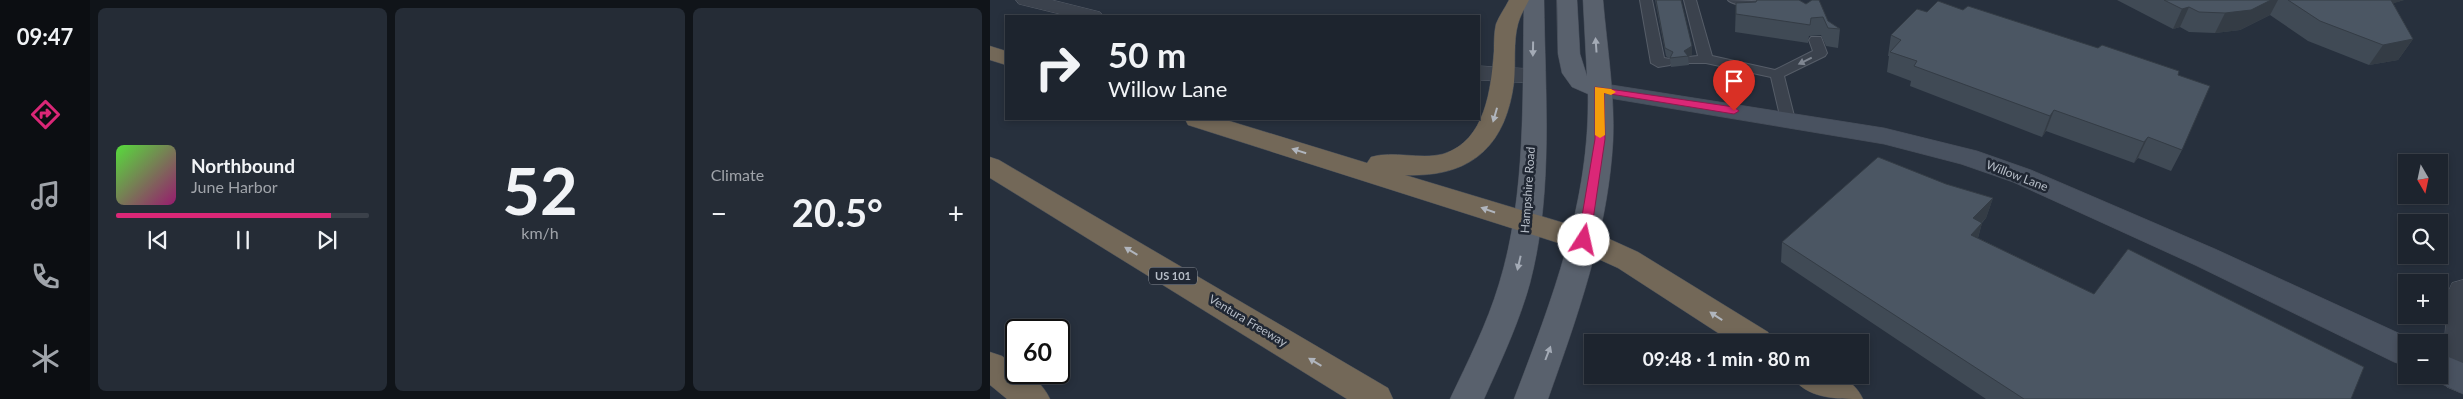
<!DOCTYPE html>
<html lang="en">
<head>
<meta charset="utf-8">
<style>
  body { margin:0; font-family:Lato,sans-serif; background:#252c36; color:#f1f3f6; height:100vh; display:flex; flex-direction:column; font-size:19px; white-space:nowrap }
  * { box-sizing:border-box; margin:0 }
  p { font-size:16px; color:#a0a4aa }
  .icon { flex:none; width:28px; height:28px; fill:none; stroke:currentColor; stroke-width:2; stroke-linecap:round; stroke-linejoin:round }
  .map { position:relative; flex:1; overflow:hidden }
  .side { display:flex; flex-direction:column; gap:8px; padding:8px; background:#101419; width:900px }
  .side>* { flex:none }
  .guide { position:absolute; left:15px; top:15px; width:475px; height:105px; border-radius:0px; box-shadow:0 2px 8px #0003,0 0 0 1px #3b414a; background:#1d242e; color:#f1f3f6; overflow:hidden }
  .needle { width:32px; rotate:171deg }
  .buttons { position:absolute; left:1408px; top:154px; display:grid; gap:10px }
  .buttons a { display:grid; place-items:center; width:50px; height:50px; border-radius:0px; background:#1d242e; box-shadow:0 2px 8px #0003,0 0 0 1px #3b414a; font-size:25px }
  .speed { position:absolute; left:15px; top:319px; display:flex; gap:10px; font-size:25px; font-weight:700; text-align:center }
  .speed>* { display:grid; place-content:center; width:65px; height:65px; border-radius:50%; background:#1d242e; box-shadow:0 2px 8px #0003,0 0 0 1px #3b414a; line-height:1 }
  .speed .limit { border:2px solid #111; border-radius:8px; background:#fff; color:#111 }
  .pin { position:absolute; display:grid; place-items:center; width:42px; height:42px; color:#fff; margin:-51px -21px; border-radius:50% 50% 50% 0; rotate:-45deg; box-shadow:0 0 5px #0007 }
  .pin .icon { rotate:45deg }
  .me { position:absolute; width:55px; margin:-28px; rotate:10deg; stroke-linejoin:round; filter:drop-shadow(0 0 4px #0008) }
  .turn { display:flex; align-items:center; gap:18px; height:105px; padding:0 20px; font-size:22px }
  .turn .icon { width:65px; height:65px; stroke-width:2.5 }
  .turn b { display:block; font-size:35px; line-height:42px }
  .big { font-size:38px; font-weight:700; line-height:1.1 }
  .side .card { flex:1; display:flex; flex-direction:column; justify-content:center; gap:8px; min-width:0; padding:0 18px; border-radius:8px; background:#252c36 }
  .side .dial { align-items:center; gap:0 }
  .dial b { font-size:65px; line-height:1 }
  .song { display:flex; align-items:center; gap:15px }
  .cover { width:60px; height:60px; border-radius:8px; background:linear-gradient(135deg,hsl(110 70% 55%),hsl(320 70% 35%)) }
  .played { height:5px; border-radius:2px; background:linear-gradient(90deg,#db2777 85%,#3b414a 85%) }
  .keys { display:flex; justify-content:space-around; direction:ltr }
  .heat { display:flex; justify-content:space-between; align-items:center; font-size:28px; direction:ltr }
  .side .tiles { flex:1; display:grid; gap:8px; grid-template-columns:repeat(3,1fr) }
  .trip { position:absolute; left:594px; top:334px; width:285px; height:50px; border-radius:0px; background:#1d242e; box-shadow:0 2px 8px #0003,0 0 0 1px #3b414a; font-weight:700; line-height:50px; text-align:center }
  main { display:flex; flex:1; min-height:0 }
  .dock { display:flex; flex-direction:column; width:90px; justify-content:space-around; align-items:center; background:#0c0e12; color:#a0a4aa }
  .dock .icon { width:35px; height:35px }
  .dock .selected { color:#db2777 }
  .dock b { font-size:22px; color:#f1f3f6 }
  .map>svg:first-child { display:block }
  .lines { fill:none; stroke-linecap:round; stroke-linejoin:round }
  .lane-casing { stroke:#565d68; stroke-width:2 }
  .street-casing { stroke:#565d68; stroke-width:1 }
  .secondary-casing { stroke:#444b57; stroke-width:1 }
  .primary-casing { stroke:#444b57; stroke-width:1 }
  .highway-casing { stroke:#464d58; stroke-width:1 }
  .lane { fill:#3b424d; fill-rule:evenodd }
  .street { fill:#3b424d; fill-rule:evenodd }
  .secondary { fill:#495260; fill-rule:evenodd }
  .primary { fill:#59616d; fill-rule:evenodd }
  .highway { fill:#736858; fill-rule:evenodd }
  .wall { fill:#404a55 }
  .shaded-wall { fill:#343c45 }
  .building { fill:#4b5663; stroke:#343c45 }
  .oneway { fill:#a4abb6 }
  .oneway2 { fill:#7f8691 }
  .oneway3 { fill:#b0b5bd }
  .route { fill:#db2777; stroke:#8e194d }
  .slow { fill:#f59e0b }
  .labels { text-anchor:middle; stroke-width:5; stroke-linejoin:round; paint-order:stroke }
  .shield { fill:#202733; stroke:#8a919b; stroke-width:1 }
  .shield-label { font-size:11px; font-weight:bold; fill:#b7bec8 }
  .street-label { font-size:12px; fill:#b7bec8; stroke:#202733 }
</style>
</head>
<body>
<main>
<nav class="dock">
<b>09:47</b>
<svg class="icon selected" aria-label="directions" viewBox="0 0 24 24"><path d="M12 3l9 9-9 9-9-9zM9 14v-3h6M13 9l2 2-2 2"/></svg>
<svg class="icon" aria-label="music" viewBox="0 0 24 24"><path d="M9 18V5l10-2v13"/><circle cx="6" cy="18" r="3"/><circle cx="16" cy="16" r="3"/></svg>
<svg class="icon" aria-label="phone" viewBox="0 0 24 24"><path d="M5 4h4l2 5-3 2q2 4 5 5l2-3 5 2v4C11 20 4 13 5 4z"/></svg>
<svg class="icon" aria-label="climate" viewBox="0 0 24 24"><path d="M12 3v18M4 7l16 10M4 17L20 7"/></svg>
</nav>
<section class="side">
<div class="tiles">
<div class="card">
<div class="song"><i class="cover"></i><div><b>Northbound</b><p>June Harbor</p></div></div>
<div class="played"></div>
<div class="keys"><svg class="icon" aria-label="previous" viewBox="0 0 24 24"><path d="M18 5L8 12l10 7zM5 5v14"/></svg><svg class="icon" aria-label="pause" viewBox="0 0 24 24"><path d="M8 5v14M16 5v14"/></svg><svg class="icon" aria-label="next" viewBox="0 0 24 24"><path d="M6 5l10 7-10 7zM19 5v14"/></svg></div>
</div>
<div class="card dial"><b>52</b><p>km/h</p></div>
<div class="card"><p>Climate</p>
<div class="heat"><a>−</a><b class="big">20.5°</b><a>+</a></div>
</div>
</div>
</section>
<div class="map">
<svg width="1473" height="399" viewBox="0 0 1473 399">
  <rect width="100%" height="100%" fill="#27303d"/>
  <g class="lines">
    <defs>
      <g id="lane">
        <polygon points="650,0 662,0 674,58 680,59 682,62 680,65 668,67 661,63"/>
        <polygon points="694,0 706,0 722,56 785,70 823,51 819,40 821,37 831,37 837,53 835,56 794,76 805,120 803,123 793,123 791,120 781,77 716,63 698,63 696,60 698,57 708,56"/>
        <path d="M738 0 785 2 787 5C782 11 743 6 738 0Z"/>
      </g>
      <g id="street">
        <polygon points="26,0 62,0 110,12 114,16 78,16 29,4"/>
        <polygon points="489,66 543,69 551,71 555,76 551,81 543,83 489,80"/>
        <polygon points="1473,280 1473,390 1469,392 1457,387 1452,377 1458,292 1462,283"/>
      </g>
      <g id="secondary">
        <polygon points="609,83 894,128 987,151 1041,170 1225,249 1428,342 1416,342 1416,366 1404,362 1205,265 1023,182 971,164 894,144 601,95 597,90 601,85"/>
        <polygon points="1449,353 1473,363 1473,394 1437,377 1436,375 1449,375"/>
      </g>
      <g id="primary">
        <path d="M534 0H554C555 93 564 191 540 283 529 323 511 361 494 399H460C478 361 497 324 509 284 537 193 532 94 534 0Z"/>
        <path d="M567 0H587L590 54 597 76 593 0H613C617 47 625 94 623 141 618 231 588 315 558 399H524C562 300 600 201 598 94L582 87 572 73 568 54Z"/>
      </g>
      <g id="highway">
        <path d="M519 0H539C535 8 530 16 528 24 523 42 526 64 524 82 516 146 481 178 415 175L604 232 648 252 778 332 783 342H742L628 268 584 248 198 125 195 119H233L377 163 381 157C404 150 429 160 453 154 496 141 501 88 504 51 504 42 504 32 506 24 509 16 515 8 519 0Z"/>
        <polygon points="0,46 16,51 16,65 0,60"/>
        <polygon points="0,157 9,160 398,388 403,399 357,399 0,178"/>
        <path d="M0 352 12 356 26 367V372C41 372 54 386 60 399H17L0 385Z"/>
        <path d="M801 375C829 375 859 369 873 399 845 399 816 399 801 375Z"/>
      </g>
    </defs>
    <use href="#lane" class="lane-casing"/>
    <use href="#street" class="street-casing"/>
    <use href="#secondary" class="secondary-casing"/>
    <use href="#primary" class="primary-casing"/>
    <use href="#highway" class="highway-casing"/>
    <use href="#lane" class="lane"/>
    <use href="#street" class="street"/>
    <use href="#secondary" class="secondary"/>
    <use href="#primary" class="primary"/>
    <use href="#highway" class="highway"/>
  </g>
  <g class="wall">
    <polygon points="665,0 691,0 702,55 698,57 699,65 681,67 680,59 676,56"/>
    <polygon points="1127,0 1414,0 1403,3 1423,39 1408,60 1379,65 1318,41 1280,15 1250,30 1225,33 1199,32 1190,27 1183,29"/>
    <polygon points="746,3 816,4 838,21 850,29 848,48 836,46 831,35 819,36 818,43 745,32"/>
    <polygon points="901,35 1192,150 1181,171 1148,158 1144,163 1056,131 1052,137 920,86 921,81 897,72 899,56 898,56"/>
    <polygon points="956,184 1003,198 996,218 992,223 988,238 1104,294 1361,399 996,399 791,262 792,242"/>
  </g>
  <g class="shaded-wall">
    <polygon points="1281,0 1288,0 1280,15 1250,30 1225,33 1235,13"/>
    <polygon points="1389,0 1414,0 1383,10"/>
    <polygon points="1199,7 1190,27 1183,29 1192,9"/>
    <polygon points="1423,39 1408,60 1379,65 1393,45"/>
    <polygon points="702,46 702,55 698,57 694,51"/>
    <polygon points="1064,110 1056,131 1052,137 1060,116"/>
    <polygon points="1158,137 1148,158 1144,163 1154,142"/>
    <polygon points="1003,198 996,218 976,238 983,218"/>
    <polygon points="992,223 986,244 981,235"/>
  </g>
  <g class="building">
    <polygon points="666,0 691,0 702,46 694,51 698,56 680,58 683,52 675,48"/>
    <polygon points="767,0 809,0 816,4 822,0 829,0 838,21 850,29 838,28 833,17 821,18 820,25 746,14 746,3 766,2"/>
    <polygon points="1174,0 1281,0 1261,10 1235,13 1209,12 1199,7 1192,9"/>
    <polygon points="1298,0 1401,0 1423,39 1393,45 1330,21"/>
    <polygon points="948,1 973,10 978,6 1108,48 1112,45 1189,71 1188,75 1220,86 1192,150 1158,137 1154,142 1064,110 1060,116 924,66 927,61 900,52 911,40 901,35 927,9 937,12"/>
    <polygon points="888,157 956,184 1003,198 983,218 992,223 981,235 1104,294 1138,249 1374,367 1361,399 1034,399 792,242"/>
  </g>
  <defs><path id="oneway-solid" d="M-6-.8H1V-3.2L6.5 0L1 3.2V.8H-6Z" transform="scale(1.25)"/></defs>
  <g class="oneway">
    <use href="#oneway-solid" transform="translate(606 45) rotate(-94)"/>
    <use href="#oneway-solid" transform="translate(543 49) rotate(91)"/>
    <use href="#oneway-solid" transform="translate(529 263) rotate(103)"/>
    <use href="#oneway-solid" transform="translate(558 353) rotate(-69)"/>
  </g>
  <use class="oneway2" href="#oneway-solid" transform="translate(815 61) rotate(154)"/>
  <g class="oneway3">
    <use href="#oneway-solid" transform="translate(505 115) rotate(106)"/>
    <use href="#oneway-solid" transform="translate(309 151) rotate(-163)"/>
    <use href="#oneway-solid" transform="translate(498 210) rotate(-161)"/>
    <use href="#oneway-solid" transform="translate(141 251) rotate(-149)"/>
    <use href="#oneway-solid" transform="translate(726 316) rotate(-147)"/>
    <use href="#oneway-solid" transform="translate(325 362) rotate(-149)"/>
  </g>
  <polygon class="route" points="605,87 744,107 749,111 744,114 614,93 615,139 600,240 594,245 588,240 605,139"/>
  <polygon class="slow" points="605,87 621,89 626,92 621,95 614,93 615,135 610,138 605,135"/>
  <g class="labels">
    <rect class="shield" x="159" y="267.5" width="48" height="17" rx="4"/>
    <g class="shield-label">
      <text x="183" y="280">US 101</text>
    </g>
    <g class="street-label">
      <text transform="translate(1027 176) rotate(21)" y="4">Willow Lane</text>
      <text transform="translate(538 190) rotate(-86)" y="4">Hampshire Road</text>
      <text transform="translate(258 321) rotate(31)" y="4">Ventura Freeway</text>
    </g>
  </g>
</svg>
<div class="buttons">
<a><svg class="needle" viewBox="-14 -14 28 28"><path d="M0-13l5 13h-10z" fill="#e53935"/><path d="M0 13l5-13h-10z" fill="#a0a4aa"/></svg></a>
<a><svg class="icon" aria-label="search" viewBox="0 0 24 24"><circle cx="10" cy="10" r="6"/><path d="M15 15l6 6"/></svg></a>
<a>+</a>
<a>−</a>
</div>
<div class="speed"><div class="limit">60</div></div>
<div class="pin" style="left:744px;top:111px;background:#d93025"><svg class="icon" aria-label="arrive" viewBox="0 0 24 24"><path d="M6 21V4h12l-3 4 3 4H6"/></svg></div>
<svg class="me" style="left:594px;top:240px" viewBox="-20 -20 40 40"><circle r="19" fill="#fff"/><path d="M0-13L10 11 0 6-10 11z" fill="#db2777"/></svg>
<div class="trip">09:48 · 1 min · 80 m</div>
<div class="guide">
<div class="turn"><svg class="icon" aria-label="right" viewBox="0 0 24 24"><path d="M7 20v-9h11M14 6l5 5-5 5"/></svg><div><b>50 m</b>Willow Lane</div></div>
</div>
</div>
</main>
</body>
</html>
